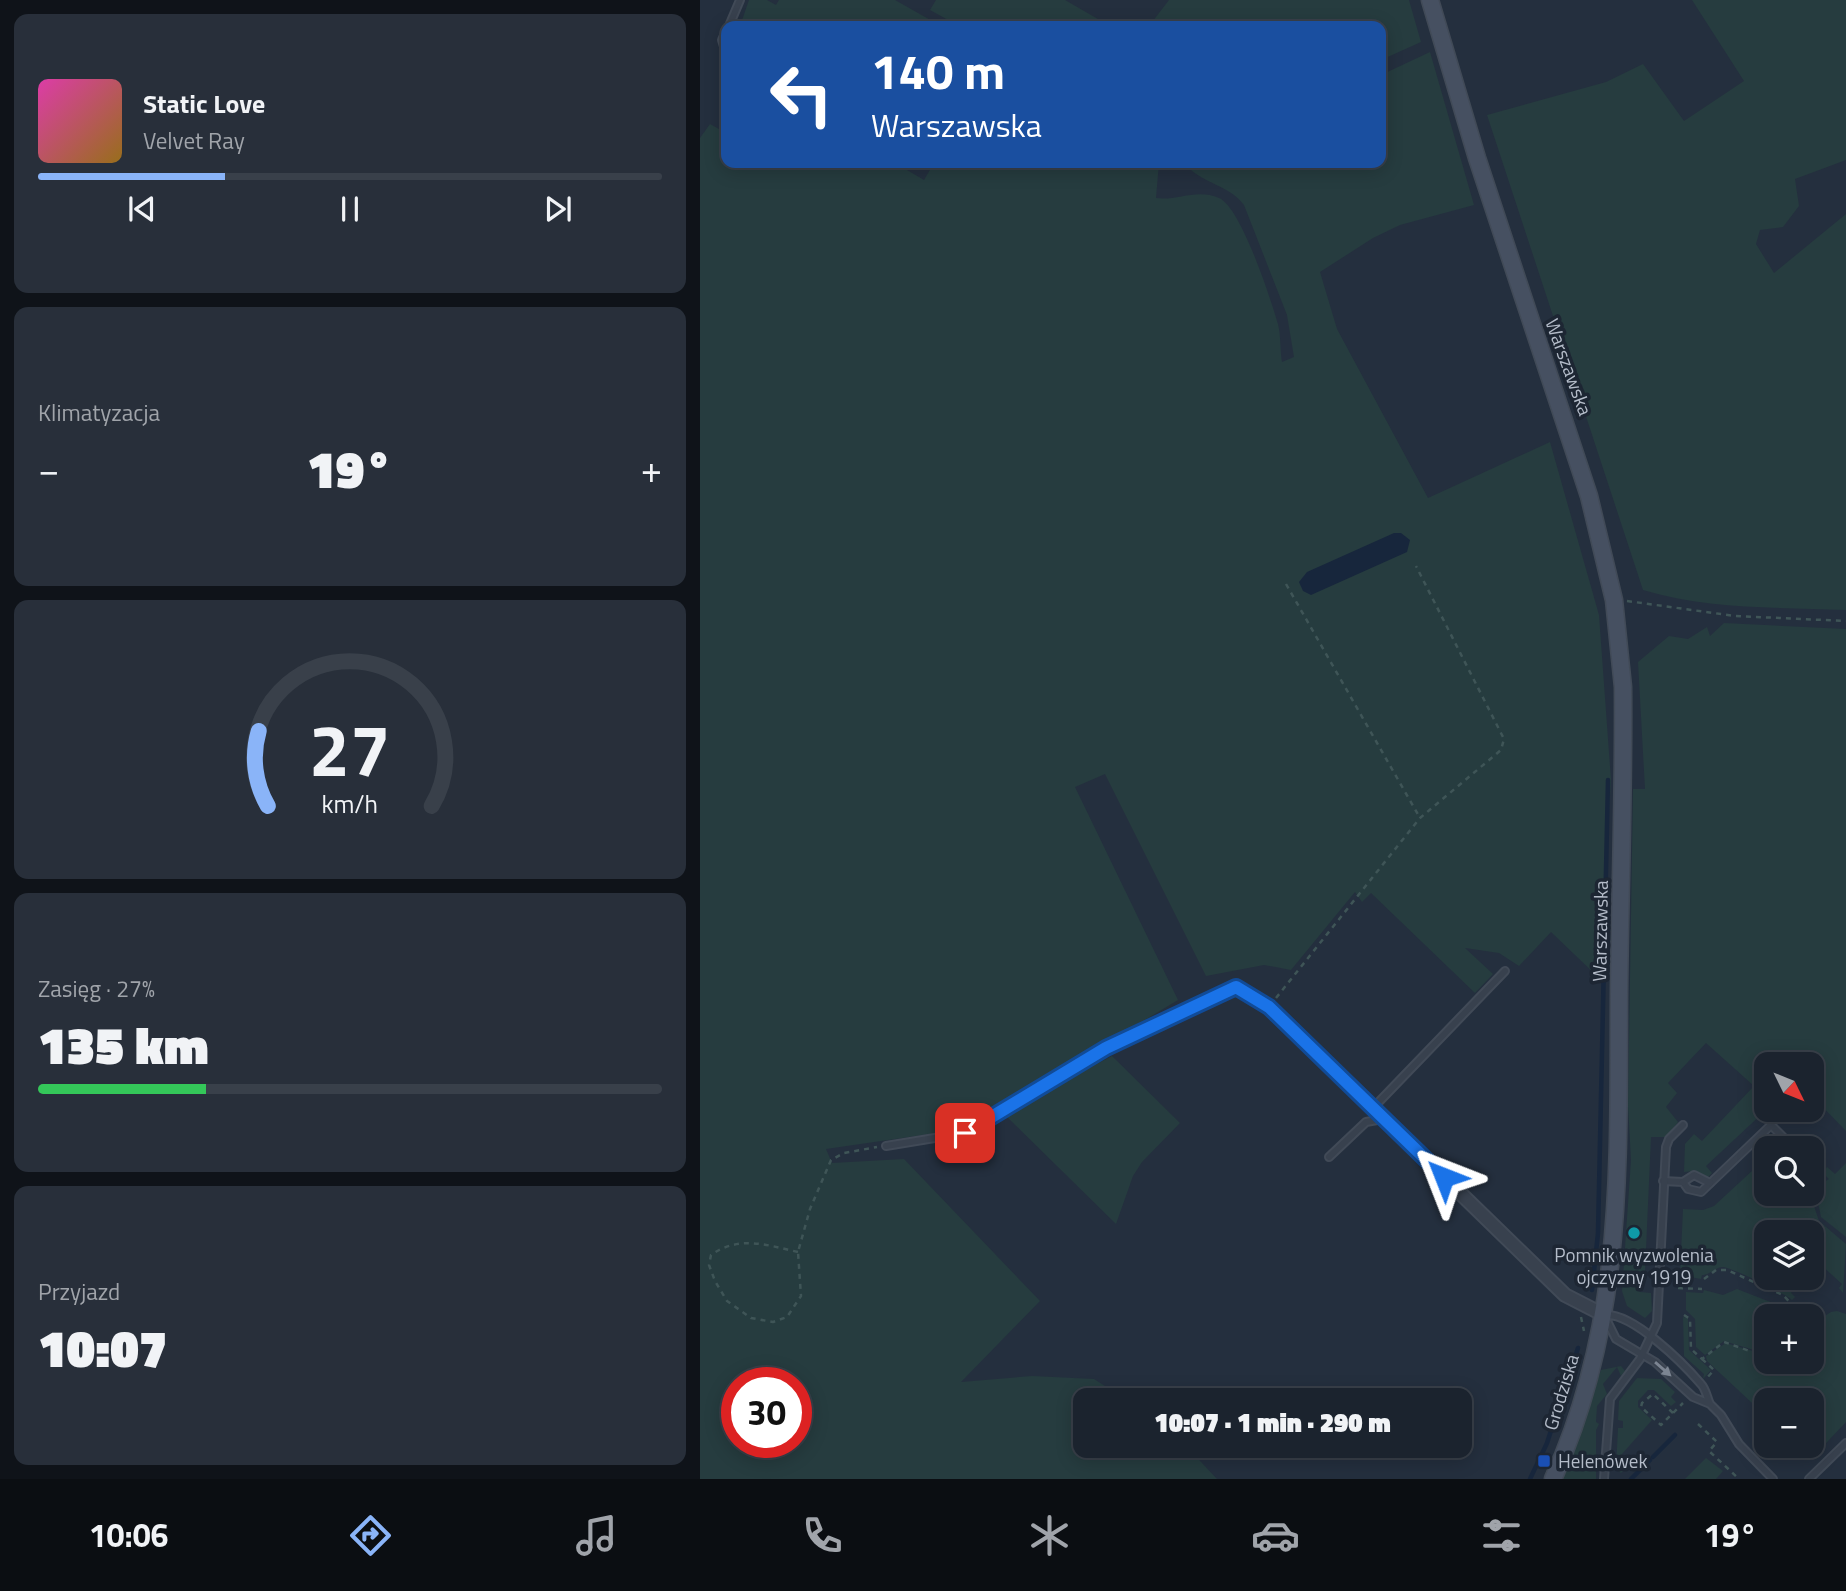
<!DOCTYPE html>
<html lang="pl">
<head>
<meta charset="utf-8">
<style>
  body { margin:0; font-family:"Titillium Web",sans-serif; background:#282f3a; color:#f1f3f6; height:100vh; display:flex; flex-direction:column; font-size:26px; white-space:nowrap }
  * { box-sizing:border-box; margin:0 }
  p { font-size:23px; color:#a0a4aa }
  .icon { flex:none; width:38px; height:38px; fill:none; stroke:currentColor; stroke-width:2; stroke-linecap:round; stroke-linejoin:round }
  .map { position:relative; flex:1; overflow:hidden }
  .sheet { display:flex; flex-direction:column; gap:14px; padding:14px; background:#0f1319; width:700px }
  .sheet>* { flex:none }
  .hud { position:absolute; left:21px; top:21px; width:665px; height:147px; border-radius:14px; box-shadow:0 4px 18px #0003,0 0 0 2px #39404a; background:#1a4fa0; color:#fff; overflow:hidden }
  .needle { width:46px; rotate:133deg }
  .buttons { position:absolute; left:1054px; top:1052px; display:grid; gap:14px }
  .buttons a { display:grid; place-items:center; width:70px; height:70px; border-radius:14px; background:#1b232e; box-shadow:0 4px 18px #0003,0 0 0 2px #39404a; font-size:35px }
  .speed { position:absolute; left:21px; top:1367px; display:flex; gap:14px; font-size:35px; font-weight:700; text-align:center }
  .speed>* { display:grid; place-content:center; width:91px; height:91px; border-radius:50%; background:#1b232e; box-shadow:0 4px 18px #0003,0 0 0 2px #39404a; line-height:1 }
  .speed .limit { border:10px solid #d22; background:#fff; color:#111 }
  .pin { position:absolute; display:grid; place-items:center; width:60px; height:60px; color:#fff; margin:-30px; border-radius:14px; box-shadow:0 4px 10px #0006 }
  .me { position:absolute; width:77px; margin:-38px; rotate:315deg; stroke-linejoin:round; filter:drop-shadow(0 0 5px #0008) }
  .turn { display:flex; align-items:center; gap:24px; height:147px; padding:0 35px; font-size:32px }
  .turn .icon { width:91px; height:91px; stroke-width:2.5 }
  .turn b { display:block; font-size:49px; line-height:60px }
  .big { font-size:52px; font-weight:800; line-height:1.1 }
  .sheet .card { flex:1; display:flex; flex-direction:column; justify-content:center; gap:10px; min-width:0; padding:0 24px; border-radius:14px; background:#282f3a }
  .sheet .dial { align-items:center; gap:0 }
  .dial svg { height:182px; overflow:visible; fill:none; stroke:#39404a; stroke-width:7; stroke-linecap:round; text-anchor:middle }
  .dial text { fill:#f1f3f6; stroke:none }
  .song { display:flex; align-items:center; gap:21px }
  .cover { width:84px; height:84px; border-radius:10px; background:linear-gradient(135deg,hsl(320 70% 55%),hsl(40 70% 35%)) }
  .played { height:7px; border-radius:4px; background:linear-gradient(90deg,#8ab4f8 30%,#39404a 30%) }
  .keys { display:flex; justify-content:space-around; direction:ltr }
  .heat { display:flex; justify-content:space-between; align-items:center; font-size:38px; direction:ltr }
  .charge { height:10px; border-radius:5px; background:linear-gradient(90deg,#34c759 27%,#39404a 0) }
  .trip { position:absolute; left:373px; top:1388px; width:399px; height:70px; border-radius:14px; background:#1b232e; box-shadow:0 4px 18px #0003,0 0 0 2px #39404a; font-weight:800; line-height:70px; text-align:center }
  .tab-bar { display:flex; height:112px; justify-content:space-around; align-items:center; background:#0b0e12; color:#a0a4aa }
  .tab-bar .icon { width:49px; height:49px }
  .tab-bar .active { color:#8ab4f8 }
  .tab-bar b { font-size:32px; color:#f1f3f6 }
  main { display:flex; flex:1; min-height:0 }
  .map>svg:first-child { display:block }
  .green { fill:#263c3f; fill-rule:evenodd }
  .water { fill:#17263c }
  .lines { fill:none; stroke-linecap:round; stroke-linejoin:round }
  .stream { stroke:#17263c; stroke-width:4.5 }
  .lane-casing { stroke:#414a57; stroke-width:10 }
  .street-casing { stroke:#414a57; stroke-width:16 }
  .secondary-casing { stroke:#414a57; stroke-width:19 }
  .path { stroke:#3f5557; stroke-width:2.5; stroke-dasharray:5 5; stroke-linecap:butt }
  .lane { stroke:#38414e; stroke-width:6 }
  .street { stroke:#38414e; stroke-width:12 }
  .secondary { stroke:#465061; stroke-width:16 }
  .oneway { fill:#7c8592 }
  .route-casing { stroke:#114b97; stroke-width:18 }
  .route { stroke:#1a73e8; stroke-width:12 }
  .culture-dot { fill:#0f9aa8; stroke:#1d2633; stroke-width:2.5 }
  .transit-dot { fill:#1a4fb4; stroke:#1d2633; stroke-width:2.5 }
  .labels { text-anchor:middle; stroke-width:7; stroke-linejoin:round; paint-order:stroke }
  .street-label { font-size:19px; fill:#b4bcc9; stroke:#1d2633 }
  .poi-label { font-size:19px; fill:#b4bcc9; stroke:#1d2633 }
</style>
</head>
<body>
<main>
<section class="sheet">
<div class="card">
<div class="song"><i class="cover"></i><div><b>Static Love</b><p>Velvet Ray</p></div></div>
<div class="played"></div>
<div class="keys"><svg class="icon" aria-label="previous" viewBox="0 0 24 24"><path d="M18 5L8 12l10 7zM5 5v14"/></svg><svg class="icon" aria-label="pause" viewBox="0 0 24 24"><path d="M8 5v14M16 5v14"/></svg><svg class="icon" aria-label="next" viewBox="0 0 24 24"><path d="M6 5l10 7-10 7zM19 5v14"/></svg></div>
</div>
<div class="card"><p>Klimatyzacja</p>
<div class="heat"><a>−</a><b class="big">19°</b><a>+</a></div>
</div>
<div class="card dial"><svg viewBox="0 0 100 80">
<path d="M14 69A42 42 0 1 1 86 69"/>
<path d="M14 69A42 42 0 0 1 10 36" stroke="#8ab4f8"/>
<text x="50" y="56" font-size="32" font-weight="700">27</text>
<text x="50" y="72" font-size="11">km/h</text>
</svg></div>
<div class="card"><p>Zasięg · 27%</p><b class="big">135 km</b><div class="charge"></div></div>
<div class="card"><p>Przyjazd</p><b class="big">10:07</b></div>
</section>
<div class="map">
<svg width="1146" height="1479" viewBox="0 0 1146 1479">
  <rect width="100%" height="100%" fill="#242f3e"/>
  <g class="green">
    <polygon points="49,0 67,0 76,5 79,0 195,0 241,26 40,26"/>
    <polygon points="236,0 365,0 410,26 259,26 230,10"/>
    <polygon points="469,0 709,0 721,42 681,60 681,26 449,26"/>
    <path d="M992 0H1146V160L1095 179 1099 206 1083 227 1060 230 1056 244 1074 273 1146 214V610C1078 607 1008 610 943 590L787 115 906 82 943 64 984 121 1044 81Z"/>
    <path d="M730 52 774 205 700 225 673 238 620 272 637 329 728 498 850 442 899 615 911 780 899 978 851 932 819 966 799 953 765 948 793 974 775 993 671 893 662 902 655 892 591 970 564 965 506 976 405 774 375 787 478 1000 264 1129 126 1149 132 1163 204 1159 340 1301 261 1382 332 1376 394 1379 427 1400H385V1446H486L517 1479H0V138L10 124 26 133V163H195L224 180 234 163H459L456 198C477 201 497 188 519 198 541 207 571 300 578 324 581 336 580 350 582 362L594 357 587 315 544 205C529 185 504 184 488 167L492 163H681V75ZM37 1382H96V1442H37Z"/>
    <polygon points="1024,623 1146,629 1146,1131 1111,1095 1111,1064 1066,1064 1066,1110 1006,1166 1012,1173 1008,1177 994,1171 984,1172 985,1144 994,1134 1002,1141 1054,1086 1006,1043 968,1083 977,1093 966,1107 978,1122 967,1137 951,1137 945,1272 931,1271 930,1282 940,1292 951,1293 952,1311 945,1318 927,1306 922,1291 931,1160 928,1105 933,789 945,789 938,662 969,636 988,639 1007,627 1010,636"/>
    <polygon points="412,1056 480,1123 442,1162 433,1176 416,1224 307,1117 342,1093"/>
    <path d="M1066 1158V1194H1110L1119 1221 1146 1244 1143 1293 1139 1288 1142 1284 1120 1264 1114 1269 1111 1267V1232H1066V1278H1102L1091 1293 1095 1297 1092 1300C1084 1293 1031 1267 1022 1267 1014 1268 1010 1275 1002 1275L1001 1279 980 1275 983 1209 1003 1210 1014 1206Z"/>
    <polygon points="1146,1163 1146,1237 1121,1217 1115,1187 1129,1179 1123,1173 1127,1167 1135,1174"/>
    <polygon points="1037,1289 1073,1303 1088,1316 1066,1316 1064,1353 1024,1341 1005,1355 996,1347 995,1319 986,1310 986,1292 1003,1293 1004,1290 1023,1295"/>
    <polygon points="1137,1311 1146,1314 1146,1422 1111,1459 1097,1446 1111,1446 1111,1400 1066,1400 1066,1416 1007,1361 1006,1356 1026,1343 1066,1355 1066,1362 1111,1362 1111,1325 1131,1312"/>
    <polygon points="983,1317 988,1318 989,1350 1011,1370 1003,1379 1004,1374 984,1356"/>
    <polygon points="921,1366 925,1371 921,1376 917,1367 903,1384 907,1394 897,1406 896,1422 899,1424 896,1430 896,1479 863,1479 901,1370"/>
    <polygon points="937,1378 961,1379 975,1392 971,1397 976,1402 971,1406 954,1390 948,1390 938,1401 938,1407 952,1420 922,1454 930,1463 921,1473 916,1468 918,1428 923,1428 923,1421 918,1420 919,1401"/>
    <polygon points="1006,1458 1023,1471 1016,1479 985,1479"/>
  </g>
  <polygon class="water" points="694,533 701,533 710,540 707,552 611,595 603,591 599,582 607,572"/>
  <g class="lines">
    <g class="stream">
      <polyline points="892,1290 898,1233 908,780"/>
      <polyline points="953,1457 975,1435"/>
      <polyline points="830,1479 847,1443 878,1348"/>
      <polyline points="931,1479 950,1460"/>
    </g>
    <defs>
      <g id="lane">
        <polyline points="29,26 40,0"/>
        <polyline points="26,31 22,40 26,53"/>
        <polyline points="673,1108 805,971"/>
        <polyline points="186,1146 265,1133 406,1048 531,988 541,988 569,1007"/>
        <polyline points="629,1157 666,1122 683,1119"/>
        <polyline points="1111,1165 1116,1169"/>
        <polyline points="963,1181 983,1182 988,1189 1001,1192 1071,1125 1094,1148"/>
        <polyline points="983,1182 994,1175 1010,1183"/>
        <path d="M1010 1404C1007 1398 1006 1389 1001 1384 983 1363 932 1312 904 1315L916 1339 955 1362 993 1397 1010 1404 1021 1415 1039 1444 1073 1479"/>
        <polyline points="904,1479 910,1399 940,1359 957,1323 966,1147 969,1139 983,1125"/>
        <polyline points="1109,1479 1146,1443"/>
      </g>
      <polyline id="street" points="569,1007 865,1295 904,1315"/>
      <path id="secondary" d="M730 0 777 158 889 496 914 600 923 687C924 789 920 892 919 994 918 1164 925 1320 853 1479"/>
    </defs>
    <use href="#lane" class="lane-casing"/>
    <use href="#street" class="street-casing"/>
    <use href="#secondary" class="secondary-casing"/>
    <g class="path">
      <polyline points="586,584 720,818"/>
      <polyline points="927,601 1035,616 1146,621"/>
      <polyline points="576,998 720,818 801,750 804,739 716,566"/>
      <path d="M98 1252C67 1245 39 1235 11 1255L9 1265 15 1281 27 1301 51 1318 73 1322 87 1317 101 1296 98 1252 110 1209 131 1160 144 1153 177 1147"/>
      <polyline points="1004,1279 1016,1270 1027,1270 1083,1295 1103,1316"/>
      <polyline points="978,1288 1002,1289"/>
      <polyline points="984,1315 990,1319 991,1349 1002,1359 1024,1342 1061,1355 1066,1353"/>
      <polyline points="881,1317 884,1331"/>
      <polyline points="1002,1359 1014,1370 1006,1379"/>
      <polyline points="973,1413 953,1394 942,1403 941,1407 961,1425 983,1403"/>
      <polyline points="998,1424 1017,1442 1009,1451 1039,1479"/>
    </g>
    <use href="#lane" class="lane"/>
    <use href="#street" class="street"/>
    <use href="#secondary" class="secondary"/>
  </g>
  <defs><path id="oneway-solid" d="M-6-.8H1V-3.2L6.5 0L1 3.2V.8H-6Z" transform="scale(1.75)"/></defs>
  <use class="oneway" href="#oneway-solid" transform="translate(963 1369) rotate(41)"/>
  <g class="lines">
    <defs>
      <polyline id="route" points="265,1133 406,1048 536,987 569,1007 744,1177"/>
    </defs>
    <use href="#route" class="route-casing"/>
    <use href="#route" class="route"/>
  </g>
  <circle class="culture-dot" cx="934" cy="1233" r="7"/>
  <rect class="transit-dot" x="837" y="1454" width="14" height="14" rx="3.5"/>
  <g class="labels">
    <g class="street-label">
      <text transform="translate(869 367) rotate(70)" y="7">Warszawska</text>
      <text transform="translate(900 931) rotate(-89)" y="7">Warszawska</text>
      <text transform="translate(861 1392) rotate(-73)" y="7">Grodziska</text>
    </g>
    <g class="poi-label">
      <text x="934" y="1262">Pomnik wyzwolenia<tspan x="934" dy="22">ojczyzny 1919</tspan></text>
      <text x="858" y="1468" text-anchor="start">Helenówek</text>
    </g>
  </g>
</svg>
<div class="buttons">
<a><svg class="needle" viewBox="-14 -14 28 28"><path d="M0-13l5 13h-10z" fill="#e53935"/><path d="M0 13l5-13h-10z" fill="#a0a4aa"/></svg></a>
<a><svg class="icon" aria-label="search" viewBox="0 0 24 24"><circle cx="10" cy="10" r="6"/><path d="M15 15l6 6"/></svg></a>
<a><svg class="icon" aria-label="layers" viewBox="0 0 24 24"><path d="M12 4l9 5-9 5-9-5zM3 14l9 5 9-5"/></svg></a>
<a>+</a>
<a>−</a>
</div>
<div class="speed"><div class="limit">30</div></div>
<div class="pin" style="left:265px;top:1133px;background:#d93025"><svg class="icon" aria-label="arrive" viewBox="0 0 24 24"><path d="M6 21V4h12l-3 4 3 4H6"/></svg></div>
<svg class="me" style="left:744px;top:1177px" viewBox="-20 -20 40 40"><path d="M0-17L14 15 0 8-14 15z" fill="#1a73e8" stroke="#fff" stroke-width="4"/></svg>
<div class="trip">10:07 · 1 min · 290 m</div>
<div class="hud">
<div class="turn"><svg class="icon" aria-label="left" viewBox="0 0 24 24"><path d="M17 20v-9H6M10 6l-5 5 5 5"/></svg><div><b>140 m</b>Warszawska</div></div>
</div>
</div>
</main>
<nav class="tab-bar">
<b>10:06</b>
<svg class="icon active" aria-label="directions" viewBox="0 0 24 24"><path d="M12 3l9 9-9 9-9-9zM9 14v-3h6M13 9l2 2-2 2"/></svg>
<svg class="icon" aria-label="music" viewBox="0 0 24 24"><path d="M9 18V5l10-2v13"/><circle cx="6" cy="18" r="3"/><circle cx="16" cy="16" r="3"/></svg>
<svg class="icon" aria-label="phone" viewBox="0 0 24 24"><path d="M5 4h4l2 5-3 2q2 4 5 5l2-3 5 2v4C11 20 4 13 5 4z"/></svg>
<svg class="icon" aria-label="climate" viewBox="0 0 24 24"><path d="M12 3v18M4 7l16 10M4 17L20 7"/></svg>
<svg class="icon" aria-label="car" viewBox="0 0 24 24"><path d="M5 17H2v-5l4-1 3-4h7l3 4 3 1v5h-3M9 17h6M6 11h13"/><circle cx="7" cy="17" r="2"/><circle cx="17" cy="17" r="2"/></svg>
<svg class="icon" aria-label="filters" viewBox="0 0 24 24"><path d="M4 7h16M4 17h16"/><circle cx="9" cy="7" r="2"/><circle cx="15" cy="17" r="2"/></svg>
<b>19°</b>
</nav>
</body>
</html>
